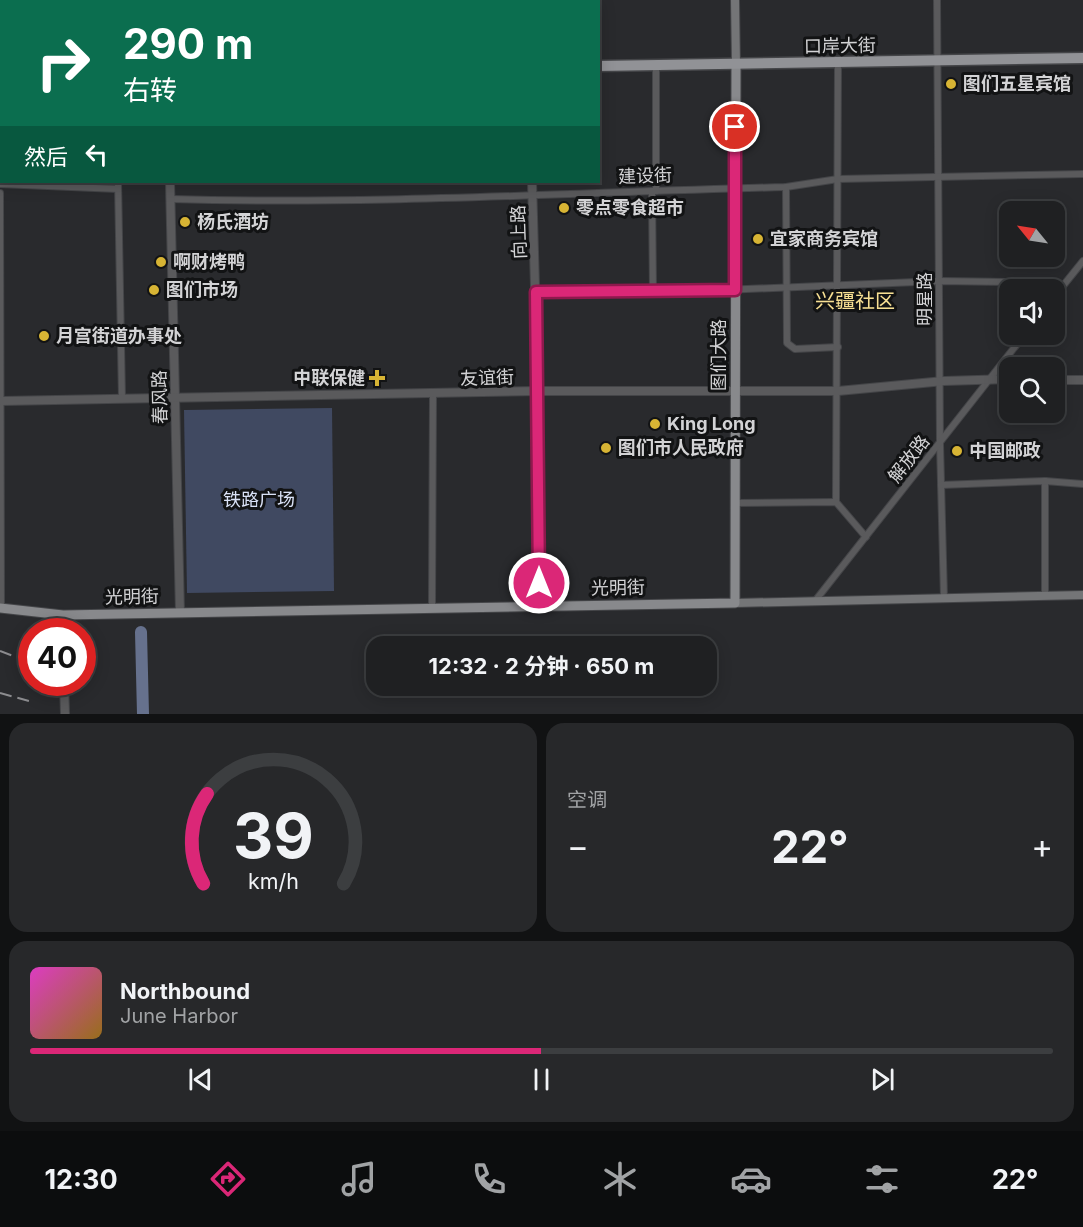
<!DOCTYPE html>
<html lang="zh">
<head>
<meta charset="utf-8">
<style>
  body { margin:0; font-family:Inter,"Noto Sans SC",sans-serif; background:#27282a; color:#f1f3f6; height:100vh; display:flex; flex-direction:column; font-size:22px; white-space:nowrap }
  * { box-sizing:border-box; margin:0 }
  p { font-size:20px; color:#a1a3a5 }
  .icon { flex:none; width:33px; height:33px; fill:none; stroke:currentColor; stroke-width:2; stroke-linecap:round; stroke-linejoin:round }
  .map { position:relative; height:714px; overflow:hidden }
  .details { display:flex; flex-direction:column; gap:9px; padding:9px; background:#111213; flex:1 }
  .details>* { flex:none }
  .banner { position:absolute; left:0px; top:0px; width:600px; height:183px; box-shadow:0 3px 15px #0003,0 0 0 2px #3c3e40; background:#0b6e4f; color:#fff; overflow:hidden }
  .needle { width:39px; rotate:300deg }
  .tools { position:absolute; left:999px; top:201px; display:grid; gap:12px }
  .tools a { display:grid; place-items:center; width:66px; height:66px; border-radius:12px; background:#1f2022; box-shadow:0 3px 15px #0003,0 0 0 2px #3c3e40; font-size:30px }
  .speed { position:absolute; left:18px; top:618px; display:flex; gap:12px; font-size:30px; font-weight:700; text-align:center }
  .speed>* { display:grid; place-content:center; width:78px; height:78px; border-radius:50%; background:#1f2022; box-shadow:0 3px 15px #0003,0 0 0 2px #3c3e40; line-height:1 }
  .speed .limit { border:9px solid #d22; background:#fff; color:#111 }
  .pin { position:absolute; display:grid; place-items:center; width:51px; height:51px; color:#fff; margin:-26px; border:3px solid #fff; border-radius:50%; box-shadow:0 2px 6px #0007 }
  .me { position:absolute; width:66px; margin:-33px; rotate:0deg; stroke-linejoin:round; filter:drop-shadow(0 0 4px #0008) }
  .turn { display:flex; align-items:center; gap:21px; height:126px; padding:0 24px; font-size:27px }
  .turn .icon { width:78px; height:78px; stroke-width:2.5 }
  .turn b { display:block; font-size:42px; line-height:51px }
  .then { display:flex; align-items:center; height:57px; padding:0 24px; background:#0003; gap:12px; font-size:22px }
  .big { font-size:45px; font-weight:700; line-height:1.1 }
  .details .tile { flex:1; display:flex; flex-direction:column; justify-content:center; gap:9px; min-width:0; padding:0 21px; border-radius:18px; background:#27282a }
  .details .dial { align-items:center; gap:0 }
  .dial svg { height:156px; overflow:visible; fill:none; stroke:#3c3e40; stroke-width:7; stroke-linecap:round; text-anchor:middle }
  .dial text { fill:#f1f3f6; stroke:none }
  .song { display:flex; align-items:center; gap:18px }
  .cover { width:72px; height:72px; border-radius:9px; background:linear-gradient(135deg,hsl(310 70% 55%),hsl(40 70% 35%)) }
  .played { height:6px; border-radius:3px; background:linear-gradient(90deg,#db2777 50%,#3c3e40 50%) }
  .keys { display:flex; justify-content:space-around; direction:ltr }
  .heat { display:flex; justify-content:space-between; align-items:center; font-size:33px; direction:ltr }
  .details .tiles { flex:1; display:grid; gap:9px; grid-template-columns:1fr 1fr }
  .tile:last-child { grid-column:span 2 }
  .trip { position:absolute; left:366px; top:636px; width:351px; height:60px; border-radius:18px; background:#1f2022; box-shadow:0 3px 15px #0003,0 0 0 2px #3c3e40; font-weight:700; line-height:60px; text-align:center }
  .tab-bar { display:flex; height:96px; justify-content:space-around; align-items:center; background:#0c0d0e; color:#a1a3a5 }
  .tab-bar .icon { width:42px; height:42px }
  .tab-bar .on { color:#db2777 }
  .tab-bar b { font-size:27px; color:#f1f3f6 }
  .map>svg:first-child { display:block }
  .green { fill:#404961 }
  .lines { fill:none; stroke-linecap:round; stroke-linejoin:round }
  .river { stroke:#66718d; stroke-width:12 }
  .minor-casing { stroke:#444548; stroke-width:8 }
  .tertiary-casing { stroke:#444548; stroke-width:10 }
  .secondary-casing { stroke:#444548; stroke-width:10 }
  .primary-casing { stroke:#444548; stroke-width:11 }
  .trunk-casing { stroke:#444548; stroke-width:13 }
  .minor { stroke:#5a5a5c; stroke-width:6 }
  .tertiary { stroke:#5a5a5c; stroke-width:8 }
  .secondary { stroke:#747577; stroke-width:8 }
  .primary { stroke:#88898c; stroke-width:9 }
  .trunk { stroke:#919296; stroke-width:10 }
  .rail { stroke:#8c8c8f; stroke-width:2; stroke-dasharray:12 6; stroke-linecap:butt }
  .route-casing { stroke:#8e194d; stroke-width:15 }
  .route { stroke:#db2777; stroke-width:10 }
  .poi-dot { fill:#d7b434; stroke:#121314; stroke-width:2 }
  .labels { text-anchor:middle; stroke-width:6; stroke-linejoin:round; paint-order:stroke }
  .street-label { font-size:18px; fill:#d3d3d5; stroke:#121314 }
  .poi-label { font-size:18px; font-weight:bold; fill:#d3d3d5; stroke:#121314; text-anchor:start }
  .park-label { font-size:18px; fill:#dae2f7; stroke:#121314 }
  .neighbourhood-label { font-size:20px; fill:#f8e093; stroke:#121314 }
</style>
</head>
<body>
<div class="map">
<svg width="1083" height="714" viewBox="0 0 1083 714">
  <rect width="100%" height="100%" fill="#292a2d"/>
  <polygon class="green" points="332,408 334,591 187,593 184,410"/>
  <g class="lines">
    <g class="river">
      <polyline points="108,0 109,2"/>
      <polyline points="141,632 143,714"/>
    </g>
    <defs>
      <g id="minor">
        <polyline points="95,0 96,2"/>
        <polyline points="937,0 940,444 944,598"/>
        <polyline points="656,66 656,191"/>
        <polyline points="118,182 122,399"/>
        <polyline points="0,184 118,189"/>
        <polyline points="786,187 787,343 795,349 838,347"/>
        <polyline points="652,191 653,293"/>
        <polyline points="0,193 1,609"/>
        <path d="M171 199C376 205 581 192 786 187L838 179 1083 174"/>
        <polyline points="536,292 653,293 940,281 1008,282 1017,290"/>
        <polyline points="1054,297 1083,261"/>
        <polyline points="1045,481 1045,596"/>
        <polyline points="941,485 1045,481 1083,484"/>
        <polyline points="836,502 838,63"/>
        <polyline points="735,503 836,502 866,537"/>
        <polyline points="815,601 1025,334"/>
        <polyline points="432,608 433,394"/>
      </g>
      <g id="tertiary">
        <polyline points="527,2 527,0"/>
        <polyline points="170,182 180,613"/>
        <polyline points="532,182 538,391 539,606"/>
        <polyline points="1054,380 1083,380"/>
        <polyline points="2,401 538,391 838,391 944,381 1010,379"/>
        <polyline points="63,615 63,632"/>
        <polyline points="64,682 65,714"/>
      </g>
      <g id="secondary">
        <polyline points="735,0 736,65"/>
        <polyline points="177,2 177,0"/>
        <polyline points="0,81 2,81"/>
        <polyline points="735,603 1083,595"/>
      </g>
      <polyline id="primary" points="0,608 63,615 735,603 736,65"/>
      <g id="trunk">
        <polyline points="194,0 195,2"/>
        <polyline points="598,66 1083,58"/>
      </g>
    </defs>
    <use href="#minor" class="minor-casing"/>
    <use href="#tertiary" class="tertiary-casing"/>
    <use href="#secondary" class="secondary-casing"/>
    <use href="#primary" class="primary-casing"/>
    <use href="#trunk" class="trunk-casing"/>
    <use href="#minor" class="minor"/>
    <use href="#tertiary" class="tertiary"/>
    <use href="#secondary" class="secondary"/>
    <use href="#primary" class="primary"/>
    <use href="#trunk" class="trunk"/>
    <g class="rail">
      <polyline points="0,651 16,657"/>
      <polyline points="0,693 29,701"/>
    </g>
  </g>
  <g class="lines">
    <defs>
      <polyline id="route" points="539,583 536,292 735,290 735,127"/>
    </defs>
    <use href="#route" class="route-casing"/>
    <use href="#route" class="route"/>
  </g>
  <g class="poi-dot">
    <circle cx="951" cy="84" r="6"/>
    <circle cx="564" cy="208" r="6"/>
    <circle cx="185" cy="222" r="6"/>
    <circle cx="758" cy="239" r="6"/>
    <circle cx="161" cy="262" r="6"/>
    <circle cx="154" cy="290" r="6"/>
    <circle cx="44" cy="336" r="6"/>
    <path d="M374 369h6v6h6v6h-6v6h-6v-6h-6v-6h6z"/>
    <circle cx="655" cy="424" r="6"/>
    <circle cx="606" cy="448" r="6"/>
    <circle cx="957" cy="451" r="6"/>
  </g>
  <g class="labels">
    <g class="street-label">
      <text transform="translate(840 46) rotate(-1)" y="6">口岸大街</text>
      <text transform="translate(645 176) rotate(-2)" y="6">建设街</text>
      <text transform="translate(519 232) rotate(-92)" y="6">向上路</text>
      <text transform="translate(925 299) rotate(-90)" y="6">明星路</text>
      <text transform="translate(719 355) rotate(-90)" y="6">图们大路</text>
      <text transform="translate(487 378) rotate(-2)" y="6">友谊街</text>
      <text transform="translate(160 397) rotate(-91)" y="6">春风路</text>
      <text transform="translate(909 459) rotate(-52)" y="6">解放路</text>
      <text transform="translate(618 588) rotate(-1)" y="6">光明街</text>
      <text transform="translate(132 597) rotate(-1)" y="6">光明街</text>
    </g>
    <g class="poi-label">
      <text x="963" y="90">图们五星宾馆</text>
      <text x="576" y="214">零点零食超市</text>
      <text x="197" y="228">杨氏酒坊</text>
      <text x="770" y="245">宜家商务宾馆</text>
      <text x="173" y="268">啊财烤鸭</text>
      <text x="166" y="296">图们市场</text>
      <text x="56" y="342">月宫街道办事处</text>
      <text x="365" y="384" text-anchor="end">中联保健</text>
      <text x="667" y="430">King Long</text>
      <text x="618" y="454">图们市人民政府</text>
      <text x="969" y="457">中国邮政</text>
    </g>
    <g class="park-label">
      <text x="259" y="506">铁路广场</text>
    </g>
    <g class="neighbourhood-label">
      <text x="855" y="308">兴疆社区</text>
    </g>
  </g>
</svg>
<div class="tools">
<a><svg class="needle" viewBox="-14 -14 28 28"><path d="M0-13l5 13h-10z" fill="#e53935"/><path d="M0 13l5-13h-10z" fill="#a1a3a5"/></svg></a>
<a><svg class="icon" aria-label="sound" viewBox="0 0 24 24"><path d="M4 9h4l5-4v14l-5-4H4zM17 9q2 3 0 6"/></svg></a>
<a><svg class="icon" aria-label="search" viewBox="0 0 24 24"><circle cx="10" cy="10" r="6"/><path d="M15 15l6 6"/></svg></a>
</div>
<div class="speed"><div class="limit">40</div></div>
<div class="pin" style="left:735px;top:127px;background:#d93025"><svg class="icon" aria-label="arrive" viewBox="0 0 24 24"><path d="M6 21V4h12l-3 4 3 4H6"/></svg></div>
<svg class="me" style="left:539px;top:583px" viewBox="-20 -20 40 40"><circle r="17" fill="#db2777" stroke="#fff" stroke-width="3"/><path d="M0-11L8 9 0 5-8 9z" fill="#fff"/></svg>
<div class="trip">12:32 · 2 分钟 · 650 m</div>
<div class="banner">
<div class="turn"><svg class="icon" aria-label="right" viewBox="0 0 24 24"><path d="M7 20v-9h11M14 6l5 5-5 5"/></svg><div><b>290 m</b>右转</div></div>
<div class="then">然后<svg class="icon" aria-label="left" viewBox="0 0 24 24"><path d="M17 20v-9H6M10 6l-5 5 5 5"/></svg></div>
</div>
</div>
<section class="details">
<div class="tiles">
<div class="tile dial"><svg viewBox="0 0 100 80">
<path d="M14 69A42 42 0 1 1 86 69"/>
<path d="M14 69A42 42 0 0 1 16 23" stroke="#db2777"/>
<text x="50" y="56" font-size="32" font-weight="700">39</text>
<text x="50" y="72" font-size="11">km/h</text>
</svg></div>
<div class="tile"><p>空调</p>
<div class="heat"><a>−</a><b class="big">22°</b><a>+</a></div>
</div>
<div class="tile">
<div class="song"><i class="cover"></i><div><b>Northbound</b><p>June Harbor</p></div></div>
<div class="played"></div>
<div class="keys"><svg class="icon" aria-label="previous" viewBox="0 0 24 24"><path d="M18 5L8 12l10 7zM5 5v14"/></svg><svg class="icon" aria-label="pause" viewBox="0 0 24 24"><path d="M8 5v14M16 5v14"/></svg><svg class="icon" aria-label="next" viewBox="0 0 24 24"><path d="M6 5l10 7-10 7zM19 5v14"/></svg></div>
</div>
</div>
</section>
<nav class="tab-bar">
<b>12:30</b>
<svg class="icon on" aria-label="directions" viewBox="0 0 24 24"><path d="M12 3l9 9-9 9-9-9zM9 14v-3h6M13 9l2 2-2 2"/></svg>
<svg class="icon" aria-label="music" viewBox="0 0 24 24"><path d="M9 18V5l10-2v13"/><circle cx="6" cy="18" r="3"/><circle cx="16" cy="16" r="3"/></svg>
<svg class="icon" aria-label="phone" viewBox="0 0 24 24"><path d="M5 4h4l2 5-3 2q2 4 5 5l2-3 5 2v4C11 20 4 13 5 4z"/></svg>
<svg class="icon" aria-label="climate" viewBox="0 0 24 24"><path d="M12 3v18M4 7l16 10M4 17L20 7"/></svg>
<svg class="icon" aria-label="car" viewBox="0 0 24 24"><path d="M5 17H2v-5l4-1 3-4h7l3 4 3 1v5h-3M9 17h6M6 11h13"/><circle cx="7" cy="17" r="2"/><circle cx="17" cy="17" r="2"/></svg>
<svg class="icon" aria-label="filters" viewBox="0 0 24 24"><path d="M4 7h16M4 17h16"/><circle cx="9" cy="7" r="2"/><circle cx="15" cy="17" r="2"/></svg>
<b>22°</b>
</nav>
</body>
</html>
